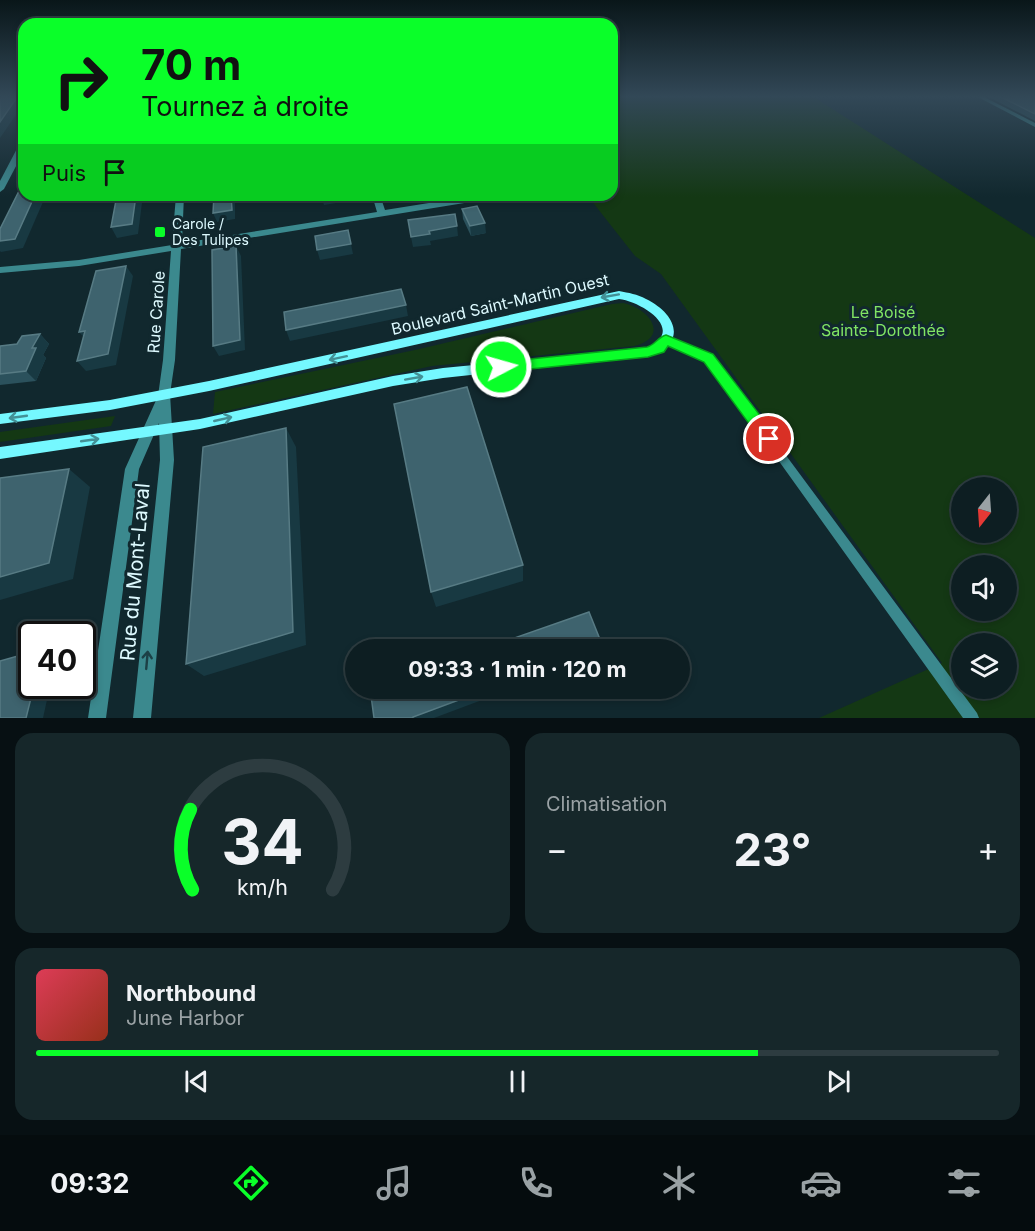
<!DOCTYPE html>
<html lang="fr">
<head>
<meta charset="utf-8">
<style>
  body { margin:0; font-family:Inter,sans-serif; background:#16272a; color:#f1f3f6; height:100vh; display:flex; flex-direction:column; font-size:22px; white-space:nowrap }
  * { box-sizing:border-box; margin:0 }
  p { font-size:20px; color:#9aa2a5 }
  .icon { flex:none; width:33px; height:33px; fill:none; stroke:currentColor; stroke-width:2; stroke-linecap:round; stroke-linejoin:round }
  .map { position:relative; height:718px; overflow:hidden }
  .panel { display:flex; flex-direction:column; gap:15px; padding:15px; background:#071013; flex:1 }
  .panel>* { flex:none }
  .hud { position:absolute; left:18px; top:18px; width:600px; height:183px; border-radius:18px; box-shadow:0 3px 9px #0003,0 0 0 2px #2d3c40; background:#0aff29; color:#111; overflow:hidden }
  .needle { width:39px; rotate:197deg }
  .buttons { position:absolute; left:951px; top:477px; display:grid; gap:12px }
  .buttons a { display:grid; place-items:center; width:66px; height:66px; border-radius:50%; background:#0d1e22; box-shadow:0 3px 9px #0003,0 0 0 2px #2d3c40; font-size:30px }
  .speed { position:absolute; left:18px; top:621px; display:flex; gap:12px; font-size:30px; font-weight:700; text-align:center }
  .speed>* { display:grid; place-content:center; width:78px; height:78px; border-radius:50%; background:#0d1e22; box-shadow:0 3px 9px #0003,0 0 0 2px #2d3c40; line-height:1 }
  .speed .limit { border:3px solid #111; border-radius:9px; background:#fff; color:#111 }
  .pin { position:absolute; display:grid; place-items:center; width:51px; height:51px; color:#fff; margin:-26px; border:3px solid #fff; border-radius:50%; box-shadow:0 2px 6px #0007 }
  .me { position:absolute; width:66px; margin:-33px; rotate:84deg; stroke-linejoin:round; filter:drop-shadow(0 0 4px #0008) }
  .turn { display:flex; align-items:center; gap:21px; height:126px; padding:0 24px; font-size:27px }
  .turn .icon { width:78px; height:78px; stroke-width:2.5 }
  .turn b { display:block; font-size:42px; line-height:51px }
  .then { display:flex; align-items:center; height:57px; padding:0 24px; background:#0003; gap:12px; font-size:22px }
  .big { font-size:45px; font-weight:700; line-height:1.1 }
  .panel .tile { flex:1; display:flex; flex-direction:column; justify-content:center; gap:9px; min-width:0; padding:0 21px; border-radius:18px; background:#16272a }
  .panel .dial { align-items:center; gap:0 }
  .dial svg { height:156px; overflow:visible; fill:none; stroke:#2d3c40; stroke-width:7; stroke-linecap:round; text-anchor:middle }
  .dial text { fill:#f1f3f6; stroke:none }
  .song { display:flex; align-items:center; gap:18px }
  .cover { width:72px; height:72px; border-radius:9px; background:linear-gradient(135deg,hsl(350 70% 55%),hsl(10 70% 35%)) }
  .played { height:6px; border-radius:3px; background:linear-gradient(90deg,#0aff29 75%,#2d3c40 75%) }
  .keys { display:flex; justify-content:space-around; direction:ltr }
  .heat { display:flex; justify-content:space-between; align-items:center; font-size:33px; direction:ltr }
  .panel .tiles { flex:1; display:grid; gap:15px; grid-template-columns:1fr 1fr }
  .tile:last-child { grid-column:span 2 }
  .trip { position:absolute; left:345px; top:639px; width:345px; height:60px; border-radius:30px; background:#0d1e22; box-shadow:0 3px 9px #0003,0 0 0 2px #2d3c40; font-weight:700; line-height:60px; text-align:center }
  .tab-bar { display:flex; height:96px; justify-content:space-around; align-items:center; background:#050c0e; color:#9aa2a5 }
  .tab-bar .icon { width:42px; height:42px }
  .tab-bar .selected { color:#0aff29 }
  .tab-bar b { font-size:27px; color:#f1f3f6 }
  .map>svg:first-child { display:block }
  .green { fill:#143814; fill-rule:evenodd }
  .lines { fill:none; stroke-linecap:round; stroke-linejoin:round }
  .lane { fill:#3b898e; fill-rule:evenodd }
  .street { fill:#3b898e; fill-rule:evenodd }
  .secondary { fill:#75f8ff; fill-rule:evenodd }
  .wall { fill:#2b515c }
  .shaded-wall { fill:#183942 }
  .building { fill:#3e636e; stroke:#577b84; stroke-width:1.5 }
  .oneway { stroke:#439096 }
  .oneway2 { stroke:#1c4046 }
  .route { fill:#0aff29; stroke:#06a61b; stroke-width:1.5 }
  .poi-dot { fill:#0aff29; stroke:#11282e; stroke-width:2 }
  .labels { text-anchor:middle; stroke-width:6; stroke-linejoin:round; paint-order:stroke }
  .far-poi-label { font-size:14px; fill:#defaff; stroke:#11282e; text-anchor:start }
  .street-label { font-size:16px; fill:#defaff; stroke:#11282e }
  .park-label { font-size:16px; fill:#81e564; stroke:#11282e }
  .near-street-label { font-size:20px; fill:#defaff; stroke:#11282e }
</style>
</head>
<body>
<div class="map">
<svg width="1035" height="718" viewBox="0 0 1035 718">
  <rect width="100%" height="100%" fill="#11282e"/>
  <g class="green">
    <path d="M612 96H812L1035 238V718H819L942 663 661 274 635 256 587 195H612ZM962 488H1006V532H962ZM962 566H1006V610H962ZM962 644H1006V688H962Z"/>
    <path d="M623 303C649 308 671 337 634 346L432 366 213 414 215 392 415 350 612 304Z"/>
    <polygon points="115,416 111,426 0,442 0,432"/>
  </g>
  <g class="lines">
    <g class="lane">
      <polygon points="976,96 982,96 1035,123 1035,127"/>
      <polygon points="666,336 700,349 716,361 977,713 979,718 963,718 710,365 694,353 663,341 662,339"/>
    </g>
    <g class="street">
      <polygon points="21,141 24,141 24,151 4,189 0,192 0,181"/>
      <polygon points="176,195 184,195 182,243 377,212 372,195 380,195 385,210 479,195 499,195 495,198 181,249 175,360 170,394 174,460 151,718 133,718 160,460 159,423 139,469 106,718 88,718 125,469 158,396 163,360 171,251 79,266 0,273 0,267 79,260 172,245"/>
    </g>
    <path class="secondary" d="M619 291C629 293 637 294 646 299 677 314 688 344 648 356L443 378 393 386 200 429 0 459V447L200 419 393 376 443 368 646 348C687 331 643 302 619 299L209 391 110 410 0 424V414L110 400 209 381Z"/>
  </g>
  <g class="wall">
    <polygon points="987,96 1035,96 1035,121"/>
    <polygon points="462,209 486,233 471,236 463,219"/>
    <polygon points="40,334 49,344 43,355 46,358 36,381 0,385 0,346 17,344"/>
  </g>
  <g class="shaded-wall">
    <polygon points="18,96 24,96 24,103 0,138 0,122"/>
    <polygon points="35,195 46,195 23,248 1,252 0,251 0,241"/>
    <polygon points="136,195 143,195 138,234 117,238 111,227"/>
    <polygon points="231,195 235,195 235,219 217,222 213,213"/>
    <polygon points="321,195 341,195 342,202 324,205"/>
    <polygon points="485,223 486,233 471,236 470,226"/>
    <polygon points="457,226 458,236 430,241 431,245 413,247 411,237 429,231"/>
    <polygon points="348,230 353,254 320,260 317,250"/>
    <polygon points="236,246 241,256 245,350 219,356 213,346"/>
    <polygon points="126,266 133,276 116,365 86,371 77,361"/>
    <polygon points="406,305 408,316 290,341 286,330"/>
    <polygon points="85,331 88,342 79,332"/>
    <polygon points="40,334 49,344 43,355 46,358 36,381 26,371 32,348"/>
    <polygon points="286,428 296,447 306,645 204,676 186,664"/>
    <polygon points="69,469 90,487 73,579 0,600 0,577"/>
    <polygon points="523,565 523,581 436,607 431,592"/>
    <polygon points="34,686 50,686 43,718 26,718"/>
    <polygon points="491,688 514,688 434,718 413,718 413,717"/>
  </g>
  <g class="building">
    <polygon points="0,96 18,96 0,122"/>
    <polygon points="999,96 1035,96 1035,114"/>
    <polygon points="24,181 24,195 35,195 15,239 0,241 0,229"/>
    <polygon points="117,195 136,195 132,224 111,227"/>
    <polygon points="214,195 231,195 232,210 213,213"/>
    <polygon points="477,206 485,223 470,226 462,209"/>
    <polygon points="455,214 457,226 429,231 430,234 411,237 408,220"/>
    <polygon points="348,230 351,244 317,250 315,236"/>
    <polygon points="236,246 240,340 213,346 212,250"/>
    <polygon points="126,266 108,354 77,361 85,331 79,332 96,271"/>
    <polygon points="401,289 406,305 286,330 284,312"/>
    <polygon points="40,334 32,348 36,348 26,371 0,374 0,346 17,344 22,336"/>
    <polygon points="467,387 523,565 431,592 394,404"/>
    <polygon points="286,428 293,632 186,664 203,447"/>
    <polygon points="69,469 49,563 0,577 0,478"/>
    <polygon points="589,612 603,647 597,650 480,650"/>
    <polygon points="32,652 32,686 34,686 26,718 0,718 0,661"/>
    <polygon points="370,688 491,688 413,717 413,718 374,718"/>
  </g>
  <defs><path id="oneway-shaft" d="M-6 0H5M1.5-3L5.5 0L1.5 3" fill="none" stroke-width="1.6" stroke-linecap="round" stroke-linejoin="round" transform="scale(1.5)"/></defs>
  <g class="oneway">
    <use href="#oneway-shaft" transform="translate(610 296) rotate(170)"/>
    <use href="#oneway-shaft" transform="translate(338 358) rotate(168)"/>
    <use href="#oneway-shaft" transform="translate(414 378) rotate(-10)"/>
    <use href="#oneway-shaft" transform="translate(18 417) rotate(172)"/>
    <use href="#oneway-shaft" transform="translate(223 419) rotate(-13)"/>
    <use href="#oneway-shaft" transform="translate(90 440) rotate(-8)"/>
  </g>
  <use class="oneway2" href="#oneway-shaft" transform="translate(147 660) rotate(-85)"/>
  <linearGradient id="sky" x2="0" y2="1"><stop stop-color="#091619"/><stop offset="0.49" stop-color="#324857"/><stop offset="1" stop-color="#324857" stop-opacity="0"/></linearGradient>
  <rect width="1035" height="197" fill="url(#sky)"/>
  <path class="route" d="M666 335 713 354 775 435 777 439 775 444 769 446 764 444 704 362 668 346 664 352 648 357 501 372 495 367 501 362 647 347C655 345 658 337 666 335Z"/>
  <rect class="poi-dot" x="154" y="226" width="12" height="12" rx="3"/>
  <g class="labels">
    <g class="far-poi-label">
      <text x="172" y="229">Carole /<tspan x="172" dy="16">Des Tulipes</tspan></text>
    </g>
    <g class="street-label">
      <text transform="translate(500 304) rotate(-13)" y="6">Boulevard Saint-Martin Ouest</text>
      <text transform="translate(156 312) rotate(-86)" y="6">Rue Carole</text>
    </g>
    <g class="park-label">
      <text x="883" y="318">Le Boisé<tspan x="883" dy="18">Sainte-Dorothée</tspan></text>
    </g>
    <g class="near-street-label">
      <text transform="translate(135 572) rotate(-85)" y="7">Rue du Mont-Laval</text>
    </g>
  </g>
</svg>
<div class="buttons">
<a><svg class="needle" viewBox="-14 -14 28 28"><path d="M0-13l5 13h-10z" fill="#e53935"/><path d="M0 13l5-13h-10z" fill="#9aa2a5"/></svg></a>
<a><svg class="icon" aria-label="sound" viewBox="0 0 24 24"><path d="M4 9h4l5-4v14l-5-4H4zM17 9q2 3 0 6"/></svg></a>
<a><svg class="icon" aria-label="layers" viewBox="0 0 24 24"><path d="M12 4l9 5-9 5-9-5zM3 14l9 5 9-5"/></svg></a>
</div>
<div class="speed"><div class="limit">40</div></div>
<div class="pin" style="left:769px;top:439px;background:#d93025"><svg class="icon" aria-label="arrive" viewBox="0 0 24 24"><path d="M6 21V4h12l-3 4 3 4H6"/></svg></div>
<svg class="me" style="left:501px;top:367px" viewBox="-20 -20 40 40"><circle r="17" fill="#0aff29" stroke="#fff" stroke-width="3"/><path d="M0-11L8 9 0 5-8 9z" fill="#fff"/></svg>
<div class="trip">09:33 · 1 min · 120 m</div>
<div class="hud">
<div class="turn"><svg class="icon" aria-label="right" viewBox="0 0 24 24"><path d="M7 20v-9h11M14 6l5 5-5 5"/></svg><div><b>70 m</b>Tournez à droite</div></div>
<div class="then">Puis<svg class="icon" aria-label="arrive" viewBox="0 0 24 24"><path d="M6 21V4h12l-3 4 3 4H6"/></svg></div>
</div>
</div>
<section class="panel">
<div class="tiles">
<div class="tile dial"><svg viewBox="0 0 100 80">
<path d="M14 69A42 42 0 1 1 86 69"/>
<path d="M14 69A42 42 0 0 1 13 28" stroke="#0aff29"/>
<text x="50" y="56" font-size="32" font-weight="700">34</text>
<text x="50" y="72" font-size="11">km/h</text>
</svg></div>
<div class="tile"><p>Climatisation</p>
<div class="heat"><a>−</a><b class="big">23°</b><a>+</a></div>
</div>
<div class="tile">
<div class="song"><i class="cover"></i><div><b>Northbound</b><p>June Harbor</p></div></div>
<div class="played"></div>
<div class="keys"><svg class="icon" aria-label="previous" viewBox="0 0 24 24"><path d="M18 5L8 12l10 7zM5 5v14"/></svg><svg class="icon" aria-label="pause" viewBox="0 0 24 24"><path d="M8 5v14M16 5v14"/></svg><svg class="icon" aria-label="next" viewBox="0 0 24 24"><path d="M6 5l10 7-10 7zM19 5v14"/></svg></div>
</div>
</div>
</section>
<nav class="tab-bar">
<b>09:32</b>
<svg class="icon selected" aria-label="directions" viewBox="0 0 24 24"><path d="M12 3l9 9-9 9-9-9zM9 14v-3h6M13 9l2 2-2 2"/></svg>
<svg class="icon" aria-label="music" viewBox="0 0 24 24"><path d="M9 18V5l10-2v13"/><circle cx="6" cy="18" r="3"/><circle cx="16" cy="16" r="3"/></svg>
<svg class="icon" aria-label="phone" viewBox="0 0 24 24"><path d="M5 4h4l2 5-3 2q2 4 5 5l2-3 5 2v4C11 20 4 13 5 4z"/></svg>
<svg class="icon" aria-label="climate" viewBox="0 0 24 24"><path d="M12 3v18M4 7l16 10M4 17L20 7"/></svg>
<svg class="icon" aria-label="car" viewBox="0 0 24 24"><path d="M5 17H2v-5l4-1 3-4h7l3 4 3 1v5h-3M9 17h6M6 11h13"/><circle cx="7" cy="17" r="2"/><circle cx="17" cy="17" r="2"/></svg>
<svg class="icon" aria-label="filters" viewBox="0 0 24 24"><path d="M4 7h16M4 17h16"/><circle cx="9" cy="7" r="2"/><circle cx="15" cy="17" r="2"/></svg>
</nav>
</body>
</html>
